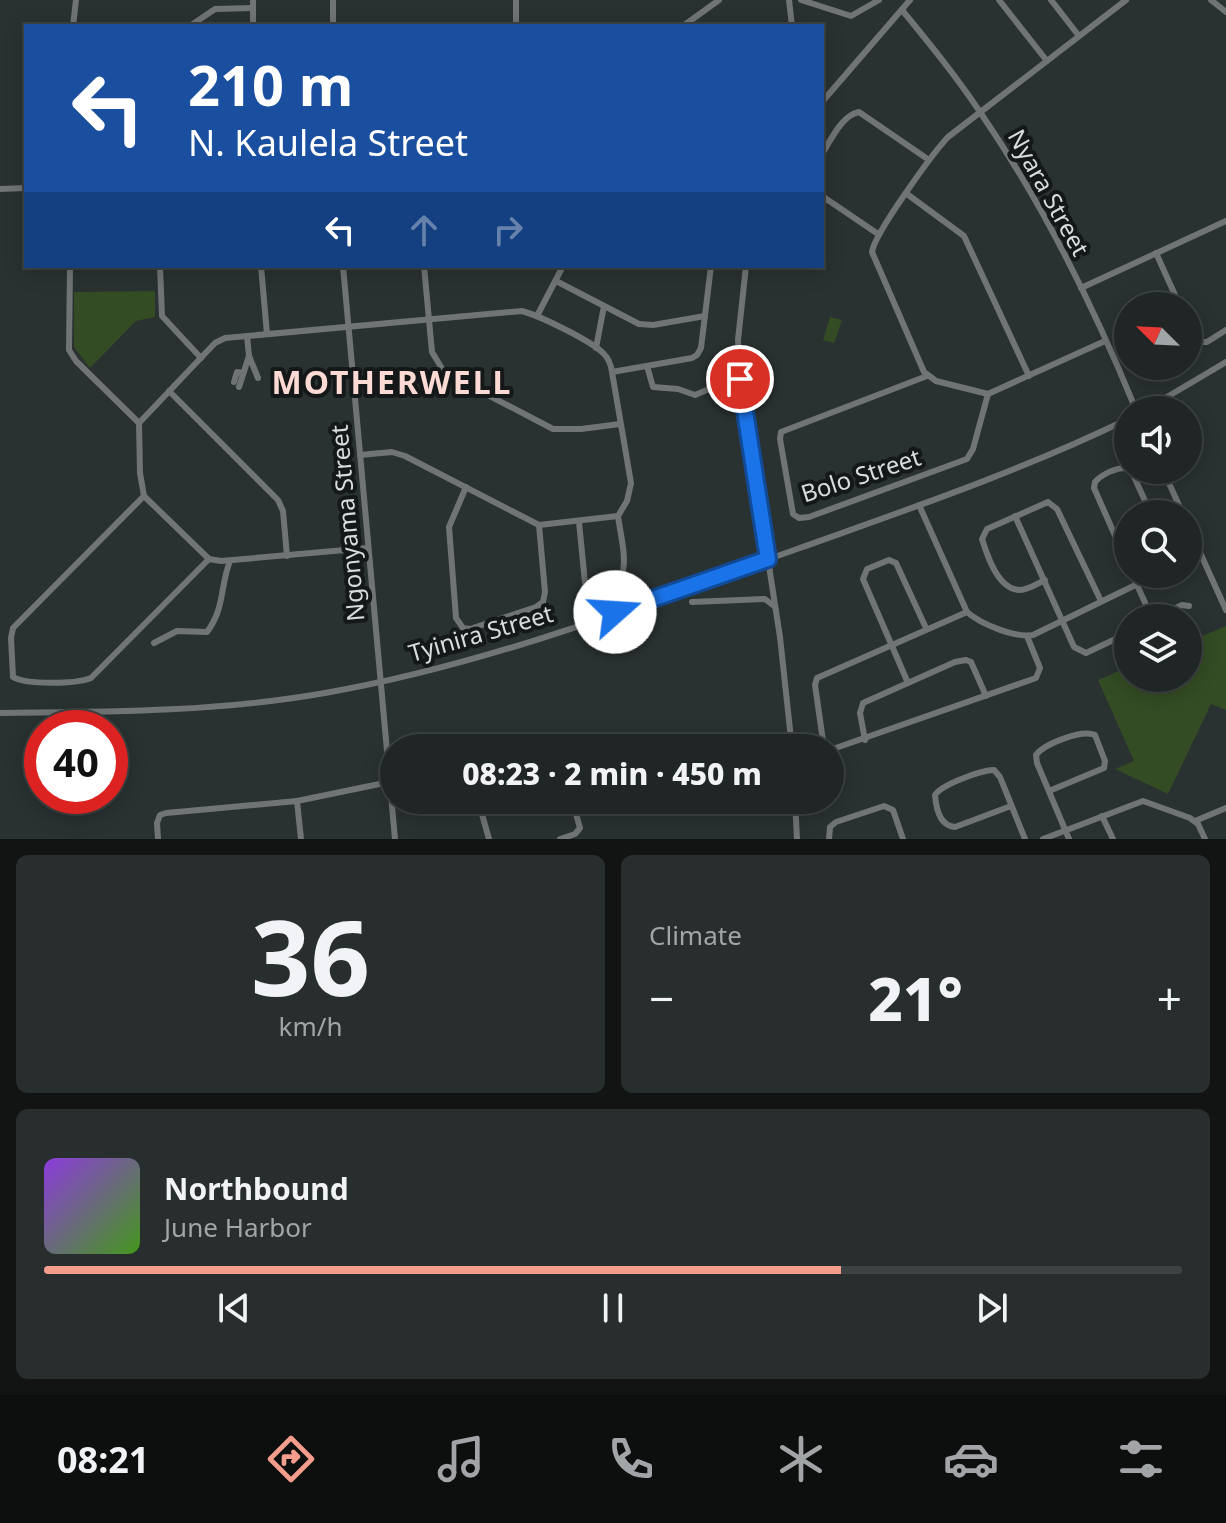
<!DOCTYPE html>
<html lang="en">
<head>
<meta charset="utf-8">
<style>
  body { margin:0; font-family:"Noto Sans",sans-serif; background:#282d2d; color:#f1f3f6; height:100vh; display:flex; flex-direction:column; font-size:30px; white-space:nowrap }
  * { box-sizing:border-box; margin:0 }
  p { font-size:26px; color:#a2a5a7 }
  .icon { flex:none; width:44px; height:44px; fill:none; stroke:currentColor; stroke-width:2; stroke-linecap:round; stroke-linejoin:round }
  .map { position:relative; height:839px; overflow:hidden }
  .details { display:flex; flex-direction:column; gap:16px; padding:16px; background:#121414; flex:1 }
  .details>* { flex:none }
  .top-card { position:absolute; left:24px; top:24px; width:800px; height:244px; border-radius:0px; box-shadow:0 4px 20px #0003,0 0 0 2px #3d4242; background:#1a4fa0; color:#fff; overflow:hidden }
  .needle { width:52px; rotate:294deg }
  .tools { position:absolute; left:1114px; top:292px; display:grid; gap:16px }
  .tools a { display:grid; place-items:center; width:88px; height:88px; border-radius:50%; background:#202525; box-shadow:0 4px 20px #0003,0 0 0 2px #3d4242; font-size:40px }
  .speed { position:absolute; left:24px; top:710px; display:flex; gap:16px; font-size:40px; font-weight:700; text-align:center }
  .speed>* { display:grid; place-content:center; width:104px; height:104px; border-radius:50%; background:#202525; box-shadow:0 4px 20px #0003,0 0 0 2px #3d4242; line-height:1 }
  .speed .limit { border:12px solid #d22; background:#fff; color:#111 }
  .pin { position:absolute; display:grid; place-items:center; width:68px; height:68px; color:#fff; margin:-34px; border:4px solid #fff; border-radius:50%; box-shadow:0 2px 8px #0007 }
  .me { position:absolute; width:88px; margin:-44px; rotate:71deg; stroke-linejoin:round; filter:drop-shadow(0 0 6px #0008) }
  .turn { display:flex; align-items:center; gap:28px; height:168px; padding:0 32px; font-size:36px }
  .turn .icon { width:104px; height:104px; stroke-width:2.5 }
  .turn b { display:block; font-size:56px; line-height:68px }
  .lanes { display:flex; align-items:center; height:76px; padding:0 32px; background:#0003; justify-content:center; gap:40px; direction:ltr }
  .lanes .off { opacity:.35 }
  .big { font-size:60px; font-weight:800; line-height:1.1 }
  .details .widget { flex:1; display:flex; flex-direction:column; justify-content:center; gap:12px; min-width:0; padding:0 28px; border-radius:12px; background:#282d2d }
  .details .dial { align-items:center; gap:0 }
  .dial b { font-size:104px; line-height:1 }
  .song { display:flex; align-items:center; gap:24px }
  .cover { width:96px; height:96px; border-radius:12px; background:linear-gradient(135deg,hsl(270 70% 55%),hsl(100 70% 35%)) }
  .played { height:8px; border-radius:4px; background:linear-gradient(90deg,#f49d8c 70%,#3d4242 70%) }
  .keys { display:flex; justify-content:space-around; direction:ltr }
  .heat { display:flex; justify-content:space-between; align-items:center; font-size:44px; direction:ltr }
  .details .tiles { flex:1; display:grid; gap:16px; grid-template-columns:1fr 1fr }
  .widget:last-child { grid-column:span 2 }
  .trip { position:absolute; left:380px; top:734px; width:464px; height:80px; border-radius:40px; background:#202525; box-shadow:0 4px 20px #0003,0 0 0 2px #3d4242; font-weight:800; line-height:80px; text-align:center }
  .dock { display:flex; height:128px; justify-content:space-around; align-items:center; background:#0d0f0f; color:#a2a5a7 }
  .dock .icon { width:56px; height:56px }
  .dock .active { color:#f49d8c }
  .dock b { font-size:36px; color:#f1f3f6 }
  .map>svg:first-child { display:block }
  .green { fill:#334c24 }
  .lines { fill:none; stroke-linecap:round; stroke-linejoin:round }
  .minor { stroke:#717475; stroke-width:6 }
  .route-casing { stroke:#114b97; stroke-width:20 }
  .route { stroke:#1a73e8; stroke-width:14 }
  .labels { text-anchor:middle; stroke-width:8; stroke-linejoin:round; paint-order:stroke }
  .street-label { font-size:24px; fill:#d8dcdc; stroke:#151818 }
  .district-label { font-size:32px; font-weight:bold; letter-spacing:2px; fill:#fddad3; stroke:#151818 }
</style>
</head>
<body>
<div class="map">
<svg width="1226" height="839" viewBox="0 0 1226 839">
  <rect width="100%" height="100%" fill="#2a3131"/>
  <g class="green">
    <polygon points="155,291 155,317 136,321 90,368 74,347 74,292"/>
    <polygon points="830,317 842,320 834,343 823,340"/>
    <polygon points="1226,626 1226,710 1211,704 1168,794 1115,769 1134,761 1098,680 1128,667 1128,678 1188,678 1188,642"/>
  </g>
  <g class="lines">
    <g class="minor">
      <polyline points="333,0 333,26"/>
      <polyline points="516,0 516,26"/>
      <polyline points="789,0 792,26"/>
      <polyline points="801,0 851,16 879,0"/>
      <polyline points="999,0 1047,61"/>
      <polyline points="1051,0 1079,36"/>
      <polyline points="1211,0 1226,12"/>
      <path d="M902 10C929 43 956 76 980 112 1043 204 1094 307 1136 410"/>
      <polyline points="73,26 76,0"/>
      <polyline points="190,26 215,9 253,8"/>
      <polyline points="253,26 253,0"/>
      <polyline points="683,26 719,0"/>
      <polyline points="822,102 910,0"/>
      <path d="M822 154C831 140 842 115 859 112L929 160"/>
      <polyline points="0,189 26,188"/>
      <polyline points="907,194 964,236 1029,376"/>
      <polyline points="822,196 878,234"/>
      <polyline points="1156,253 1180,306"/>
      <polyline points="70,266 69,350 76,361 139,423"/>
      <polyline points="160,266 162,316 201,358"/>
      <polyline points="261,266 267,334"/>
      <polyline points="343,266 395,839"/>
      <polyline points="424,266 432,352 444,372 553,429 581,429 620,424"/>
      <polyline points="746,266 738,340 740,379 780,637 792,748"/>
      <polyline points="556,281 639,324 653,325 705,316"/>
      <polyline points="1081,288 1226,221"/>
      <polyline points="537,316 563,266"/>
      <polyline points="1188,324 1199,342 1207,342 1226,330"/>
      <polyline points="247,336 249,356 258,378"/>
      <path d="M1105 341 988 394 936 381 924 372 872 252C874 234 933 153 948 137L1126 0"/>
      <polyline points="596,348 604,306"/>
      <polyline points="647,366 653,387 678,389 695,395 721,384 731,383"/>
      <polyline points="612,372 692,358 697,355 701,348 711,266"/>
      <polyline points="927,376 781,432 780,439 793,514 799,518 809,517 967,459 973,449 988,394"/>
      <polyline points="234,382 237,372 243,373"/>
      <polyline points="239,387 249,356"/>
      <polyline points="169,391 278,500 283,511 287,556"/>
      <polyline points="1145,410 1226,362"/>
      <path d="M360 455 392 452 405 456 539 525 618 516 627 501 631 483 612 372C611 365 609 359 604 354 592 341 540 316 522 311L225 338 215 343 139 423 140 473 144 496 209 559 221 561 368 548"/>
      <path d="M1128 468C1117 467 1102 474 1095 482L1094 488 1128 565"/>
      <polyline points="1131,470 1151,514"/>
      <polyline points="1163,470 1183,514"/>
      <polyline points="466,487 449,527 456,618 463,628 470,629 536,607 543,602 545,592 539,525"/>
      <path d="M144 496 13 628 11 638 13 677C26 685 76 684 91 678L209 559"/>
      <path d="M919 505 967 612C981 624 1014 638 1033 635L1158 574"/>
      <polyline points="1015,516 1074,647 1086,653 1128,633"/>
      <path d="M579 522 585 583 588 589C639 596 622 547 618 516"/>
      <polyline points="1188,526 1226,610"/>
      <polyline points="1188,560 1200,554"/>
      <polyline points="1132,574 1152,618"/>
      <path d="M1045 580C1037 584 1028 590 1020 590 998 590 987 555 982 539L987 529 1048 502 1057 509 1101 601"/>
      <polyline points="692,602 765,599 774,606"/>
      <polyline points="1155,618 1182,605 1189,606"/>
      <path d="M154 643 177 631 207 632C225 608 220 586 230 561"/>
      <polyline points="908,683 863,579 867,569 889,560 896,563 926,628"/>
      <path d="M0 713C109 712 217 712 325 693 486 665 643 604 797 549 909 509 1021 471 1128 419"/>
      <polyline points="865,740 860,713 863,703 955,662 966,660 971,662 986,696"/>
      <path d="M519 748C532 744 548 734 557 748"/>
      <polyline points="824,748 815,685 817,678 967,612"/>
      <polyline points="830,750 1036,678 1040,668 1027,636"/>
      <path d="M1049 791 1104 768 1105 761 1095 735C1082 729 1044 744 1036 755L1037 763 1069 839"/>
      <polyline points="478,800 489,839"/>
      <polyline points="795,800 797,839"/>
      <polyline points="297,801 301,839"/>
      <path d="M1011 806 955 827C940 826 936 808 935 795 941 785 981 770 994 770L1000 777 1025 839"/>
      <polyline points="1102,816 1113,839"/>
      <polyline points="1195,821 1226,808"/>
      <polyline points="158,839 157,823 160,815 166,813 297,801 394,781"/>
      <polyline points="560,839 575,834 580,828 572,800"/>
      <polyline points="829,839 830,827 836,822 884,806 893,810 903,839"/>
      <polyline points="1043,839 1143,801 1190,818 1198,824 1205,839"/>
    </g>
  </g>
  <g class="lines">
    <defs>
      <polyline id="route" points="615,612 768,559 740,379"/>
    </defs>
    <use href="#route" class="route-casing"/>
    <use href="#route" class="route"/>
  </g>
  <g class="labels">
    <g class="street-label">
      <text transform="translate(1048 193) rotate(61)" y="8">Nyara Street</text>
      <text transform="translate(861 476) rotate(-18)" y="8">Bolo Street</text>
      <text transform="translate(348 523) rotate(-95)" y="8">Ngonyama Street</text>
      <text transform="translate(481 634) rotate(-16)" y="8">Tyinira Street</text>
    </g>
    <g class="district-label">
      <text x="392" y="394">MOTHERWELL</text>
    </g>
  </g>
</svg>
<div class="tools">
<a><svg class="needle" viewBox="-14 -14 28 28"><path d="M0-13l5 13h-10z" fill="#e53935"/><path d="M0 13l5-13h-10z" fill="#a2a5a7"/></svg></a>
<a><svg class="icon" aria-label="sound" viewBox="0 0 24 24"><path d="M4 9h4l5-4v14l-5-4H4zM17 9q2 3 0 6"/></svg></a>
<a><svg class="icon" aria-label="search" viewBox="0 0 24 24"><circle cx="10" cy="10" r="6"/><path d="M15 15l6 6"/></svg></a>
<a><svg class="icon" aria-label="layers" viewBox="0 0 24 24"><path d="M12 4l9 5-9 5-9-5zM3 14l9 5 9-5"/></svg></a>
</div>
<div class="speed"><div class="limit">40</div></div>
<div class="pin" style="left:740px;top:379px;background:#d93025"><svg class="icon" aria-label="arrive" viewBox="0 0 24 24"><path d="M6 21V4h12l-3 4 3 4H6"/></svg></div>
<svg class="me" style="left:615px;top:612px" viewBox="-20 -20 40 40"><circle r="19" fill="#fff"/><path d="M0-13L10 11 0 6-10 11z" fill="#1a73e8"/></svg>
<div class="trip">08:23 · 2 min · 450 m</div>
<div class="top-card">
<div class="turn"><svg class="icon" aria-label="left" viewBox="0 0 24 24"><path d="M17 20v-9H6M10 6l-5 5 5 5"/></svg><div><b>210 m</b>N. Kaulela Street</div></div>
<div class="lanes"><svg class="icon" aria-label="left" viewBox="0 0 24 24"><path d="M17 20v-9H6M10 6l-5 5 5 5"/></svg><svg class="icon off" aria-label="ahead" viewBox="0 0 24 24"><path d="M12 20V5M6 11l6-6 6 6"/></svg><svg class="icon off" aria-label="right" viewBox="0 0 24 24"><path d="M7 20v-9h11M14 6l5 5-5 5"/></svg></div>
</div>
</div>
<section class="details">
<div class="tiles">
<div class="widget dial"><b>36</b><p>km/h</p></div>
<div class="widget"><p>Climate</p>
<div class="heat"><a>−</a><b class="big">21°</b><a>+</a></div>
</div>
<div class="widget">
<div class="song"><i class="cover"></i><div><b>Northbound</b><p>June Harbor</p></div></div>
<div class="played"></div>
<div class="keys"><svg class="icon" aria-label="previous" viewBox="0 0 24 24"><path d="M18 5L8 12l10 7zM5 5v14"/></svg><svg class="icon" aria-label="pause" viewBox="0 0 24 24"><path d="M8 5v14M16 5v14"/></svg><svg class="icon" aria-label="next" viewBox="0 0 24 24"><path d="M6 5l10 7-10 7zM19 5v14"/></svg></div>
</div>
</div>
</section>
<nav class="dock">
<b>08:21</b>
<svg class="icon active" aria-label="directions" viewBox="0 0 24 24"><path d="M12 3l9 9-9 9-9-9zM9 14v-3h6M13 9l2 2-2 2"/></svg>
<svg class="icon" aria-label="music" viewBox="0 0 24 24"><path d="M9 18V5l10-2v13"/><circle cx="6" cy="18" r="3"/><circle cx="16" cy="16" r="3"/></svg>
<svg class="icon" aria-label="phone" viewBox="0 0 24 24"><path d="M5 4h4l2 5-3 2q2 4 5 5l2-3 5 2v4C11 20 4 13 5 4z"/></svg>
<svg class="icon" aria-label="climate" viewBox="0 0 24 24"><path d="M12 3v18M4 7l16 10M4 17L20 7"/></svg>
<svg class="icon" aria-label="car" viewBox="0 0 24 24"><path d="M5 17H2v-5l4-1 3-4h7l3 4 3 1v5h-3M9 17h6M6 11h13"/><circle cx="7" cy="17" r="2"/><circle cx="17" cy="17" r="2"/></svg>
<svg class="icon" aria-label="filters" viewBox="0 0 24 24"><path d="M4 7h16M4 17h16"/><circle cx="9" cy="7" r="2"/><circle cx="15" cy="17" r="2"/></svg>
</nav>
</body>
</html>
